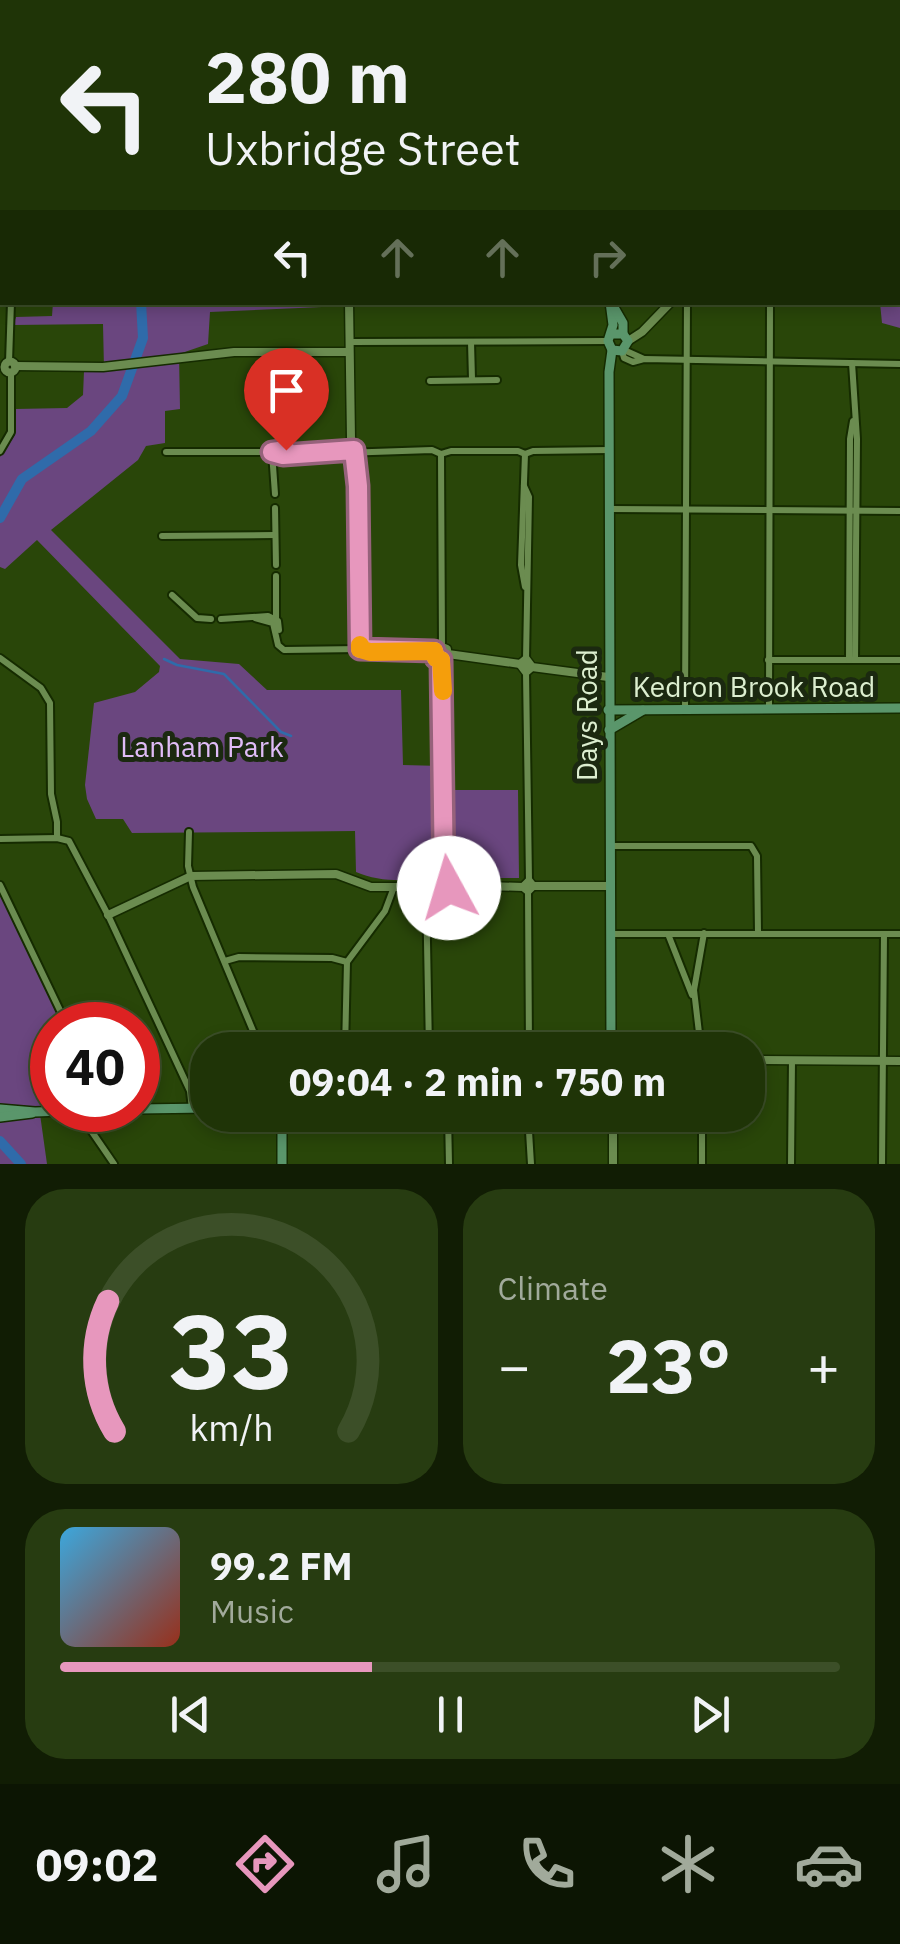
<!DOCTYPE html>
<html lang="en">
<head>
<meta charset="utf-8">
<style>
  body { margin:0; font-family:"IBM Plex Sans",sans-serif; background:#273c11; color:#f1f3f6; height:100vh; display:flex; flex-direction:column; font-size:38px; white-space:nowrap }
  * { box-sizing:border-box; margin:0 }
  p { font-size:32px; color:#a1aa9b }
  .icon { flex:none; width:55px; height:55px; fill:none; stroke:currentColor; stroke-width:2; stroke-linecap:round; stroke-linejoin:round }
  .map { position:relative; height:1164px; overflow:hidden }
  .panel { display:flex; flex-direction:column; gap:25px; padding:25px; background:#111d04; flex:1 }
  .panel>* { flex:none }
  .guide { position:absolute; left:0px; top:0px; width:900px; height:305px; box-shadow:0 5px 15px #0003,0 0 0 2px #3c4f28; background:#1f3407; color:#f1f3f6; overflow:hidden }
  .speed { position:absolute; left:30px; top:1002px; display:flex; gap:20px; font-size:50px; font-weight:700; text-align:center }
  .speed>* { display:grid; place-content:center; width:130px; height:130px; border-radius:50%; background:#1f3407; box-shadow:0 5px 15px #0003,0 0 0 2px #3c4f28; line-height:1 }
  .speed .limit { border:15px solid #d22; background:#fff; color:#111 }
  .pin { position:absolute; display:grid; place-items:center; width:85px; height:85px; color:#fff; margin:-102px -42px; border-radius:50% 50% 50% 0; rotate:-45deg; box-shadow:0 0 10px #0007 }
  .pin .icon { rotate:45deg }
  .me { position:absolute; width:110px; margin:-55px; rotate:354deg; stroke-linejoin:round; filter:drop-shadow(0 0 8px #0008) }
  .turn { display:flex; align-items:center; gap:35px; height:210px; padding:0 40px; font-size:45px }
  .turn .icon { width:130px; height:130px; stroke-width:2.5 }
  .turn b { display:block; font-size:70px; line-height:85px }
  .lanes { display:flex; align-items:center; height:95px; padding:0 40px; background:#0003; justify-content:center; gap:50px; direction:ltr }
  .lanes .off { opacity:.35 }
  .big { font-size:75px; font-weight:700; line-height:1.1 }
  .panel .card { flex:1; display:flex; flex-direction:column; justify-content:center; gap:15px; min-width:0; padding:0 35px; border-radius:40px; background:#273c11 }
  .panel .dial { align-items:center; gap:0 }
  .dial svg { height:260px; overflow:visible; fill:none; stroke:#3c4f28; stroke-width:7; stroke-linecap:round; text-anchor:middle }
  .dial text { fill:#f1f3f6; stroke:none }
  .song { display:flex; align-items:center; gap:30px }
  .cover { width:120px; height:120px; border-radius:15px; background:linear-gradient(135deg,hsl(200 70% 55%),hsl(10 70% 35%)) }
  .played { height:10px; border-radius:5px; background:linear-gradient(90deg,#e797bd 40%,#3c4f28 40%) }
  .keys { display:flex; justify-content:space-around; direction:ltr }
  .heat { display:flex; justify-content:space-between; align-items:center; font-size:55px; direction:ltr }
  .panel .tiles { flex:1; display:grid; gap:25px; grid-template-columns:1fr 1fr }
  .card:last-child { grid-column:span 2 }
  .trip { position:absolute; left:190px; top:1032px; width:575px; height:100px; border-radius:40px; background:#1f3407; box-shadow:0 5px 15px #0003,0 0 0 2px #3c4f28; font-weight:700; line-height:100px; text-align:center }
  .tab-bar { display:flex; height:160px; justify-content:space-around; align-items:center; background:#0c1503; color:#a1aa9b }
  .tab-bar .icon { width:70px; height:70px }
  .tab-bar .selected { color:#e797bd }
  .tab-bar b { font-size:45px; color:#f1f3f6 }
  .map>svg:first-child { display:block }
  .green { fill:#6a467f }
  .lines { fill:none; stroke-linecap:round; stroke-linejoin:round }
  .stream { stroke:#2f6baa; stroke-width:2.5 }
  .river { stroke:#2f6baa; stroke-width:10 }
  .minor-casing { stroke:#152b00; stroke-width:10 }
  .tertiary-casing { stroke:#152b00; stroke-width:11 }
  .secondary-casing { stroke:#152b00; stroke-width:12 }
  .minor { stroke:#6b8c50; stroke-width:6 }
  .tertiary { stroke:#6b8c50; stroke-width:8 }
  .secondary { stroke:#5a966b; stroke-width:9 }
  .route-casing { stroke:#96627b; stroke-width:25 }
  .route { stroke:#e797bd; stroke-width:18 }
  .slow { stroke:#f59e0b; stroke-width:18 }
  .labels { text-anchor:middle; stroke-width:10; stroke-linejoin:round; paint-order:stroke }
  .street-label { font-size:28px; fill:#dceecf; stroke:#1b2910 }
  .park-label { font-size:28px; fill:#e0bcf7; stroke:#1b2910 }
</style>
</head>
<body>
<div class="map">
<svg width="900" height="1164" viewBox="0 0 900 1164">
  <rect width="100%" height="100%" fill="#294609"/>
  <g class="green">
    <polygon points="898,112 900,112 900,328 882,323 880,303 898,302"/>
    <path d="M53 302 322 303V307L210 312 208 344 179 354 180 409 165 411V443L146 446 138 460 51 530 180 659 239 664 267 690H401L403 765 442 766V790H518L519 878H459L452 872C439 872 432 878 421 879 399 881 376 881 356 872L355 831 132 833 123 819H96L87 799 85 785 94 703 135 692 159 672 160 666 37 540 5 569 0 567V457L15 435V409L67 408 83 395 84 371 104 369 103 324 13 325 16 317 52 316Z"/>
    <polygon points="0,894 63,1025 52,1025 52,1106 39,1107 47,1164 0,1164"/>
  </g>
  <g class="lines">
    <polyline class="stream" points="164,659 177,665 224,674 281,732 291,736"/>
    <g class="river">
      <polyline points="58,0 59,2"/>
      <polyline points="0,518 22,479 91,431 122,396 143,338 141,302"/>
      <polyline points="0,1141 21,1164"/>
    </g>
    <defs>
      <g id="minor">
        <polyline points="136,0 137,2"/>
        <polyline points="730,0 730,2"/>
        <polyline points="209,2 209,0"/>
        <polyline points="551,2 551,0"/>
        <polyline points="646,2 646,0"/>
        <polyline points="799,2 799,0"/>
        <polyline points="0,23 2,26"/>
        <polyline points="0,70 2,70"/>
        <polyline points="0,204 2,204"/>
        <polyline points="351,342 608,341"/>
        <polyline points="471,342 472,379"/>
        <polyline points="624,350 644,359"/>
        <polyline points="622,351 624,358 633,362 644,359 900,364"/>
        <polyline points="9,362 11,302"/>
        <polyline points="852,363 857,439 855,660"/>
        <polyline points="430,381 497,380"/>
        <polyline points="0,451 11,432 11,372"/>
        <polyline points="166,452 294,452"/>
        <polyline points="272,452 283,455 432,450 441,454 451,451 518,451 525,454 533,451 609,450"/>
        <polyline points="272,452 275,494"/>
        <polyline points="441,454 442,647"/>
        <polyline points="525,454 521,565 525,587"/>
        <polyline points="524,486 529,497 526,659"/>
        <polyline points="275,508 276,565"/>
        <polyline points="611,509 900,511"/>
        <polyline points="162,536 275,535"/>
        <polyline points="276,576 276,619"/>
        <polyline points="172,595 197,618 211,619"/>
        <polyline points="255,618 273,623 278,645 284,650 360,649"/>
        <polyline points="221,619 268,616 278,621 279,630"/>
        <polyline points="0,658 41,688 50,703 51,794 57,822 57,838"/>
        <polyline points="441,660 444,881"/>
        <polyline points="768,660 900,660"/>
        <polyline points="849,660 850,439 853,421"/>
        <polyline points="526,672 529,881"/>
        <polyline points="685,709 687,302"/>
        <polyline points="769,709 770,302"/>
        <polyline points="189,832 188,866 193,887 261,1050"/>
        <polyline points="0,839 57,838 69,841 108,915 190,1091 192,1109"/>
        <polyline points="610,846 751,846 757,856 758,933"/>
        <polyline points="0,885 67,1025"/>
        <polyline points="426,887 429,1050"/>
        <polyline points="528,891 529,1050"/>
        <polyline points="610,934 900,934"/>
        <polyline points="668,934 692,995"/>
        <polyline points="225,961 239,957 332,958 347,962"/>
        <polyline points="345,1050 347,962 385,911 394,887"/>
        <polyline points="701,1050 694,990 704,933"/>
        <polyline points="77,1110 114,1164"/>
        <polyline points="448,1115 449,1164"/>
        <polyline points="528,1115 531,1164"/>
        <polyline points="702,1164 702,1115"/>
        <polyline points="791,1164 792,1060"/>
        <polyline points="882,1164 884,934"/>
      </g>
      <g id="tertiary">
        <polyline points="352,2 352,0"/>
        <polyline points="866,2 866,0"/>
        <path d="M349 302 351 439C367 496 359 587 360 649L370 652 435 651 442 647 447 649V656L438 660 435 651"/>
        <polyline points="628,341 642,332 671,302"/>
        <circle cx="10" cy="367" r="5.5"/>
        <polyline points="15,366 103,367 234,352 348,352"/>
        <polyline points="448,654 520,664"/>
        <polyline points="532,667 526,659 520,664 526,672 532,667 608,677"/>
        <polyline points="449,885 523,887 528,891 533,886 529,881 523,887"/>
        <polyline points="533,886 609,886"/>
        <polyline points="108,915 191,876 336,874 371,887 426,887 444,881 449,888 444,892 439,885"/>
        <polyline points="748,1060 900,1061"/>
        <polyline points="613,1115 613,1164"/>
      </g>
      <g id="secondary">
        <polyline points="491,0 492,2"/>
        <polyline points="610,302 613,325 608,341 612,350 609,372 611,1050"/>
        <polyline points="612,304 623,323 623,334"/>
        <polyline points="612,350 622,351 628,341 623,334 613,334"/>
        <polyline points="608,710 900,708"/>
        <polyline points="609,730 643,710"/>
        <polyline points="0,1109 35,1112 90,1110"/>
        <polyline points="138,1109 208,1108"/>
        <polyline points="516,1115 529,1124"/>
        <polyline points="0,1117 32,1113"/>
        <polyline points="282,1164 282,1115"/>
      </g>
    </defs>
    <use href="#minor" class="minor-casing"/>
    <use href="#tertiary" class="tertiary-casing"/>
    <use href="#secondary" class="secondary-casing"/>
    <use href="#minor" class="minor"/>
    <use href="#tertiary" class="tertiary"/>
    <use href="#secondary" class="secondary"/>
  </g>
  <g class="lines">
    <defs>
      <polyline id="route" points="286,450 272,452 283,455 354,450 358,486 360,649 434,651 436,658 441,660 444,881 449,888"/>
    </defs>
    <use href="#route" class="route-casing"/>
    <use href="#route" class="route"/>
    <polyline class="slow" points="360,645 360,649 370,652 434,651 436,658 441,660 443,691"/>
  </g>
  <g class="labels">
    <g class="street-label">
      <text x="754" y="697">Kedron Brook Road</text>
      <text transform="translate(587 715) rotate(-90)" y="10">Days Road</text>
    </g>
    <g class="park-label">
      <text x="202" y="757">Lanham Park</text>
    </g>
  </g>
</svg>
<div class="speed"><div class="limit">40</div></div>
<div class="pin" style="left:286px;top:450px;background:#d93025"><svg class="icon" aria-label="arrive" viewBox="0 0 24 24"><path d="M6 21V4h12l-3 4 3 4H6"/></svg></div>
<svg class="me" style="left:449px;top:888px" viewBox="-20 -20 40 40"><circle r="19" fill="#fff"/><path d="M0-13L10 11 0 6-10 11z" fill="#e797bd"/></svg>
<div class="trip">09:04 · 2 min · 750 m</div>
<div class="guide">
<div class="turn"><svg class="icon" aria-label="left" viewBox="0 0 24 24"><path d="M17 20v-9H6M10 6l-5 5 5 5"/></svg><div><b>280 m</b>Uxbridge Street</div></div>
<div class="lanes"><svg class="icon" aria-label="left" viewBox="0 0 24 24"><path d="M17 20v-9H6M10 6l-5 5 5 5"/></svg><svg class="icon off" aria-label="ahead" viewBox="0 0 24 24"><path d="M12 20V5M6 11l6-6 6 6"/></svg><svg class="icon off" aria-label="ahead" viewBox="0 0 24 24"><path d="M12 20V5M6 11l6-6 6 6"/></svg><svg class="icon off" aria-label="right" viewBox="0 0 24 24"><path d="M7 20v-9h11M14 6l5 5-5 5"/></svg></div>
</div>
</div>
<section class="panel">
<div class="tiles">
<div class="card dial"><svg viewBox="0 0 100 80">
<path d="M14 69A42 42 0 1 1 86 69"/>
<path d="M14 69A42 42 0 0 1 12 29" stroke="#e797bd"/>
<text x="50" y="56" font-size="32" font-weight="700">33</text>
<text x="50" y="72" font-size="11">km/h</text>
</svg></div>
<div class="card"><p>Climate</p>
<div class="heat"><a>−</a><b class="big">23°</b><a>+</a></div>
</div>
<div class="card">
<div class="song"><i class="cover"></i><div><b>99.2 FM</b><p>Music</p></div></div>
<div class="played"></div>
<div class="keys"><svg class="icon" aria-label="previous" viewBox="0 0 24 24"><path d="M18 5L8 12l10 7zM5 5v14"/></svg><svg class="icon" aria-label="pause" viewBox="0 0 24 24"><path d="M8 5v14M16 5v14"/></svg><svg class="icon" aria-label="next" viewBox="0 0 24 24"><path d="M6 5l10 7-10 7zM19 5v14"/></svg></div>
</div>
</div>
</section>
<nav class="tab-bar">
<b>09:02</b>
<svg class="icon selected" aria-label="directions" viewBox="0 0 24 24"><path d="M12 3l9 9-9 9-9-9zM9 14v-3h6M13 9l2 2-2 2"/></svg>
<svg class="icon" aria-label="music" viewBox="0 0 24 24"><path d="M9 18V5l10-2v13"/><circle cx="6" cy="18" r="3"/><circle cx="16" cy="16" r="3"/></svg>
<svg class="icon" aria-label="phone" viewBox="0 0 24 24"><path d="M5 4h4l2 5-3 2q2 4 5 5l2-3 5 2v4C11 20 4 13 5 4z"/></svg>
<svg class="icon" aria-label="climate" viewBox="0 0 24 24"><path d="M12 3v18M4 7l16 10M4 17L20 7"/></svg>
<svg class="icon" aria-label="car" viewBox="0 0 24 24"><path d="M5 17H2v-5l4-1 3-4h7l3 4 3 1v5h-3M9 17h6M6 11h13"/><circle cx="7" cy="17" r="2"/><circle cx="17" cy="17" r="2"/></svg>
</nav>
</body>
</html>
